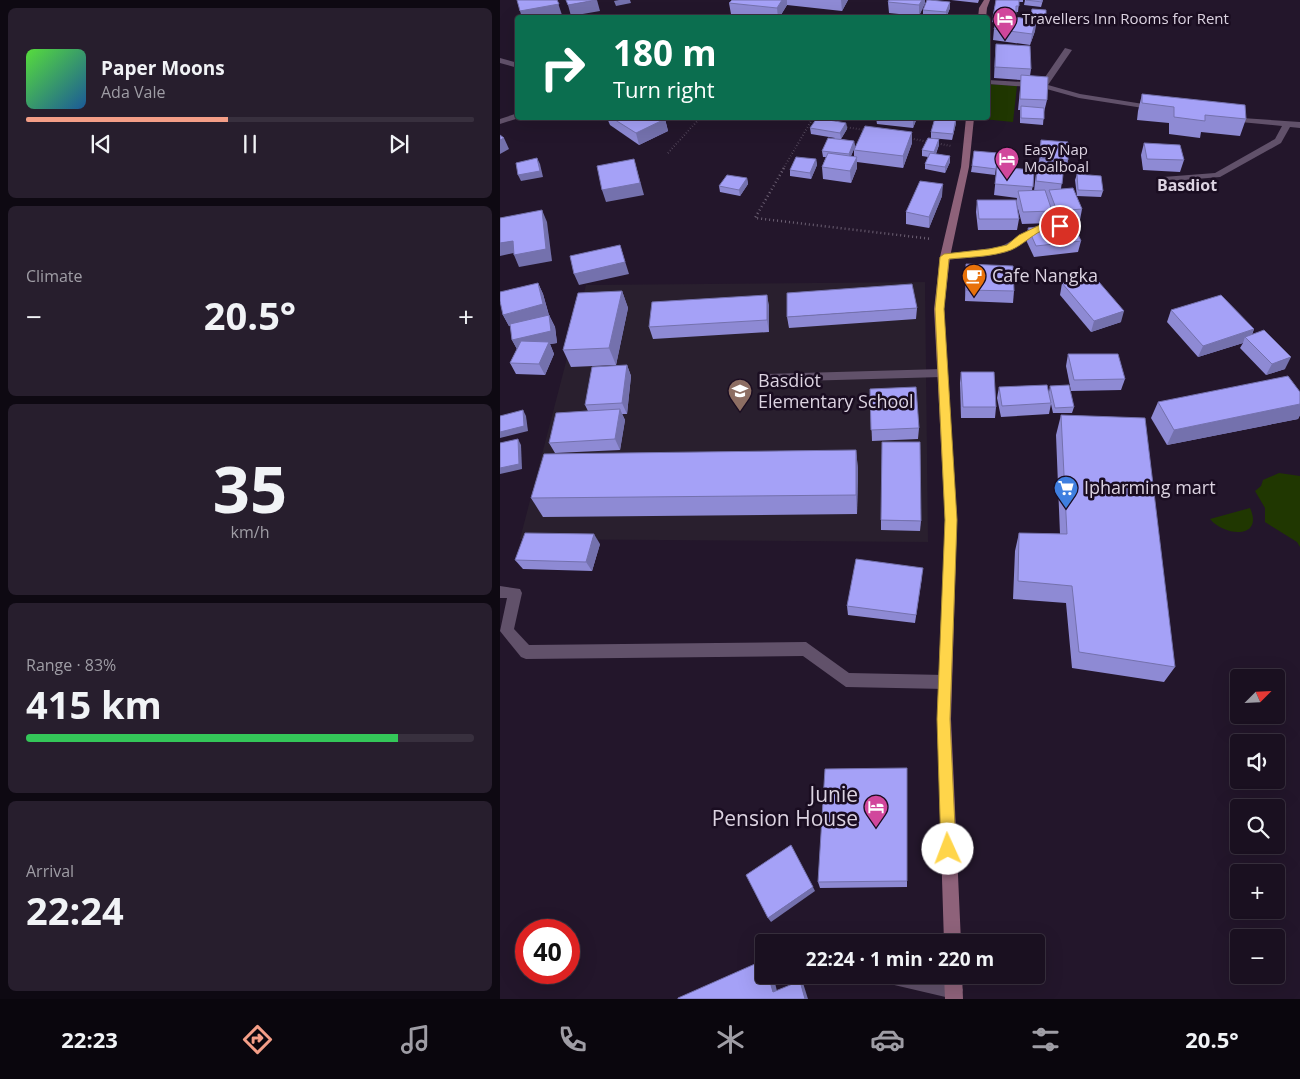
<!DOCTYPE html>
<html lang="en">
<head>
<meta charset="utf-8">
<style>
  body { margin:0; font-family:"Open Sans",sans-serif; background:#271e2d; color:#f1f3f6; height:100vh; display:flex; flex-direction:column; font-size:19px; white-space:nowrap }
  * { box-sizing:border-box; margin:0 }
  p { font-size:16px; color:#9f9da5 }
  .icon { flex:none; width:28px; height:28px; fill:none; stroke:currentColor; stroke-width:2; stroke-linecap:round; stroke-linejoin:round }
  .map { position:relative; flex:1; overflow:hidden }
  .drawer { display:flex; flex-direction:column; gap:8px; padding:8px; background:#0e0912; width:500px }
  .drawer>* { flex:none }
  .hud { position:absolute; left:15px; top:15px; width:475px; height:105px; border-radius:5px; box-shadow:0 5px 20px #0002,0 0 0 1px #38303e; background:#0b6e4f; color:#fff; overflow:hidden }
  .needle { width:32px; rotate:66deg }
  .controls { position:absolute; left:730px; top:669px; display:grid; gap:10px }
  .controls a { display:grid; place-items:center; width:55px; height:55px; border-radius:5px; background:#1a1020; box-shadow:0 5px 20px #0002,0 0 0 1px #38303e; font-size:25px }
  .speed { position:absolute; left:15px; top:919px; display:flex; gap:10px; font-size:25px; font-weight:700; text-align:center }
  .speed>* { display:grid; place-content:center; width:65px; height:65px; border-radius:50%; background:#1a1020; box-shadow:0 5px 20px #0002,0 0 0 1px #38303e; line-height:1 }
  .speed .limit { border:8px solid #d22; background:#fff; color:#111 }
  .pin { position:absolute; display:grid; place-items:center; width:42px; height:42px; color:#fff; margin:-21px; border:2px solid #fff; border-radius:50%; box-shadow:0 1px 5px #0007 }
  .me { position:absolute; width:55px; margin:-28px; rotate:358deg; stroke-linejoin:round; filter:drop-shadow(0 0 4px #0008) }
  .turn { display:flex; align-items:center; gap:18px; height:105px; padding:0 15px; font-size:22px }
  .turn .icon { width:65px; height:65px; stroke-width:2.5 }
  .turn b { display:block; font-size:35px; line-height:42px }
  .big { font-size:38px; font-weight:700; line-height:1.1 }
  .drawer .tile { flex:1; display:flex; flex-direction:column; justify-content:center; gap:8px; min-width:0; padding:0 18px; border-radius:8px; background:#271e2d }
  .drawer .dial { align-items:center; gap:0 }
  .dial b { font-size:65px; line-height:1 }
  .song { display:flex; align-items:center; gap:15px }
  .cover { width:60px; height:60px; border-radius:8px; background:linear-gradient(135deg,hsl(110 70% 55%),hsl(210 70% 35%)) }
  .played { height:5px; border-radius:2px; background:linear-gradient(90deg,#f49e87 45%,#38303e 45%) }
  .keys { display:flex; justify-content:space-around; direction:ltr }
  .heat { display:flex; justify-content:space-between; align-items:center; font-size:28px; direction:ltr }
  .charge { height:8px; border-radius:4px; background:linear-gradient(90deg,#34c759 83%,#38303e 0) }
  .trip { position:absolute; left:255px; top:934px; width:290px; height:50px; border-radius:5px; background:#1a1020; box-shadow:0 5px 20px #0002,0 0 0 1px #38303e; font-weight:700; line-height:50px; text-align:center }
  .tab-bar { display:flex; height:80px; justify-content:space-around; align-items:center; background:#0a060d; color:#9f9da5 }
  .tab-bar .icon { width:35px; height:35px }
  .tab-bar .on { color:#f49e87 }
  .tab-bar b { font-size:22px; color:#f1f3f6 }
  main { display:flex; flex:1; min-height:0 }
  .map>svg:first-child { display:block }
  .education { fill:#291f2e }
  .green { fill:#203701 }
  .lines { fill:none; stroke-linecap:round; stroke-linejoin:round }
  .path-far1 { stroke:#6c6073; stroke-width:2; stroke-dasharray:0.5 2.5; stroke-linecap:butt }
  .path { stroke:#6c6073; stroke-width:2.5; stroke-dasharray:1 3; stroke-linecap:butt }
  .lane { fill:#61516a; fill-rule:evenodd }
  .street { fill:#61516a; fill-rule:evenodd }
  .secondary { fill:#8e627a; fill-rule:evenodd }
  .wall { fill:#8e8ad4 }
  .shaded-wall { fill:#7471ad }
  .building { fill:#a5a1f7; stroke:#7471ad }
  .route { fill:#ffd54a; stroke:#a68a30 }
  .labels { text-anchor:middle; stroke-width:5; stroke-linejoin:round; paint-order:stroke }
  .far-poi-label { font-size:15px; fill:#dcd3e1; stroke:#1a0d21; text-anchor:start }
  .far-quarter-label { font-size:16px; font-weight:bold; fill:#dcd3e1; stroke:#1a0d21 }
  .poi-label { font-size:18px; fill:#dcd3e1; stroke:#1a0d21; text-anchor:start }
  .near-poi-label { font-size:21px; fill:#dcd3e1; stroke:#1a0d21; text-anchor:end }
</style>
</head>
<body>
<main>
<section class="drawer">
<div class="tile">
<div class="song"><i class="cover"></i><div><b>Paper Moons</b><p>Ada Vale</p></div></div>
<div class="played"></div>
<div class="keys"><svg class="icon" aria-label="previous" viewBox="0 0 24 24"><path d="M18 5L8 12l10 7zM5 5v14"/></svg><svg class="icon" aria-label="pause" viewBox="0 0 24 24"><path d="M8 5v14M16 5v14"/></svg><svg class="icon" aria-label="next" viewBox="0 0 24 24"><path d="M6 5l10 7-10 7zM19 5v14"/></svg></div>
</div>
<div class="tile"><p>Climate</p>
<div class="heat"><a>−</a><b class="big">20.5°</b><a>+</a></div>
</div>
<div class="tile dial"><b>35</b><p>km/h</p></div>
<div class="tile"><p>Range · 83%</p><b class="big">415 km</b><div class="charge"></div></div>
<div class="tile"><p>Arrival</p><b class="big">22:24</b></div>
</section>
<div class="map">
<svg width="800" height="999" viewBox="0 0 800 999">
  <rect width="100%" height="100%" fill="#23162b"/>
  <polygon class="education" points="425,282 428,542 20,539 86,285"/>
  <g class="green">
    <polygon points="488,84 517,86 513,122 473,118 488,118"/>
    <polygon points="779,473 800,476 800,547 797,542 765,522 765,508 755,491 761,486 763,480"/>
    <path d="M750 508C764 539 725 537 710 519Z"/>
  </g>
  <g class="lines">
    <g class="path-far1">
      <polyline points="153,18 154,16"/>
      <polyline points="344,127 365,130"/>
      <polyline points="408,138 429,142"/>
      <polyline points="435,143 451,146"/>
      <polyline points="168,153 200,118"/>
      <polyline points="283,169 313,118"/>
    </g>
    <polyline class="path" points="284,168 255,218 432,239"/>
    <g class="lane">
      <polygon points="0,58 18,63 18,68 0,63"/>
      <polygon points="442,369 448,373 442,377 266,382 260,378 266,374"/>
    </g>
    <g class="street">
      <polygon points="565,48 572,50 548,85 580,94 656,106 660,108 656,110 579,98 543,88 488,84 488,80 541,83"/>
      <polygon points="18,113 19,118 0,124 0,119"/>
      <polygon points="727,117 800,122 800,128 790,127 781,143 720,177 660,182 659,180 663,177 715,173 775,139 782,126 730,121 727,121"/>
      <polygon points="541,225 544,226 544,230 507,252 488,256 445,260 440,257 445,254 500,247"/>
      <polygon points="0,586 20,589 22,593 14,629 29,645 306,642 349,673 445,675 450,677 452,682 450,687 445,689 346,687 303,656 26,659 21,657 0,631 7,598 0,598"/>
      <polygon points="381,975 428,975 460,984 463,990 460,996 454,999 390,984 384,981"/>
    </g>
    <g class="secondary">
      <polygon points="484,0 490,0 487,8 486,18 478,18 479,8"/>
      <polygon points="466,118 474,118 469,167 450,257 444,309 457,520 451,719 461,942 444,942 437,719 445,520 434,309 440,257 461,167"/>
      <polygon points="444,975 462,975 463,999 445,999"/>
    </g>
  </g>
  <g class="wall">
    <polygon points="232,0 348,0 342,11 287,5 279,18 265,18 231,14 229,3"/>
    <polygon points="389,0 425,0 425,3 419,16 389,13 388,2"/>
    <polygon points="451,0 479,0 478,3"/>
    <polygon points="496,0 523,0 523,2 519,2 518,12 516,12 516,17 531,19 532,9 546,18 545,24 536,23 535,31 530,45 493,40 494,29 496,23 492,22"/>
    <polygon points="525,0 543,0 541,7 524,5"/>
    <polygon points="450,2 450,8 446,18 423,16 423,10"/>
    <polygon points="496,44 531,69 530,76 547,100 544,112 543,125 520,123 520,110 518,110 521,80 494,78 495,56"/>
    <polygon points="642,94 746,119 740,136 701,132 700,138 669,134 669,123 637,120 638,111"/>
    <polygon points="107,118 163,118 165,119 168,131 139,145 110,125"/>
    <polygon points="328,118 351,118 350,121"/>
    <polygon points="376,118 417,118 413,128 377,124"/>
    <polygon points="435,118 458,118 456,118 456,123 452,140 431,138 431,132"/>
    <polygon points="346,123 347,129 341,139 354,141 355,147 351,156 354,156 354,150 412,143 403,168 357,162 357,168 351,183 323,179 322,167 326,157 323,157 322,151 335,138 311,134 310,128"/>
    <polygon points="439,139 439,145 436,154 450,156 450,162 445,173 425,169 425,164 428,157 422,156 422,150"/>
    <polygon points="541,140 568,160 566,172 563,172 561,189 582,209 580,220 555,222 551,213 550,223 522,224 517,205 519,219 517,230 478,230 476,212 477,200 516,202 517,198 494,195 497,167 534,170 532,191 534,191 536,173 538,162 539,162"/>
    <polygon points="644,143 684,160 680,172 643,170 641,155"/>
    <polygon points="498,153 495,175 471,172 472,166"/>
    <polygon points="316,159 317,165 311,179 290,176 290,170"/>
    <polygon points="577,174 603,191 601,197 577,196 575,180"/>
    <polygon points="247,178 248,184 240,196 220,192 219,186"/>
    <polygon points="442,196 429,228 406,224 406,212"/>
    <polygon points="528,228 581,241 578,252 534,257 526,240"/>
    <polygon points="466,264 514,291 513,303 465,301"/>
    <polygon points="38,283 43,294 49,315 55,327 57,343 50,344 54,354 45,375 16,374 10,363 17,349 12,340 11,326 9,326 3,315"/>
    <polygon points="562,283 621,322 591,332 560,295"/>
    <polygon points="122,291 128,308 116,365 71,367 63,350"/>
    <polygon points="267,295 269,307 269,332 153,339 149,327"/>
    <polygon points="417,308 416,319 289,328 287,317"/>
    <polygon points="671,310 754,329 752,335 785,369 766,375 740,348 743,343 698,357 667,322"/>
    <polygon points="568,354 625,379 621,390 571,391 566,366"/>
    <polygon points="127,365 131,376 127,414 122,414 125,420 120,450 55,453 49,443 88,411 85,405"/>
    <polygon points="461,372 496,407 495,418 461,418 460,383"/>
    <polygon points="550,386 574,407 572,413 553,413 551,404 549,414 501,417 497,398 499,387 549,392"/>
    <polygon points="370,389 419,428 418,439 372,441"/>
    <polygon points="800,392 800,415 798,419 667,445 651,418 658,402"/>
    <polygon points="561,415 675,667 664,682 572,668 566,603 513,599 515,551 519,533 560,534 556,435"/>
    <polygon points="356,450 358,470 357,514 43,517 31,498"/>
    <polygon points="381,520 421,521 420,531 381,530"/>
    <polygon points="100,544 92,571 23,569 15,560"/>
    <polygon points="422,577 415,623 348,615 347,606"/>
    <polygon points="407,768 407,887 320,888 318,882"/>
  </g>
  <g class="shaded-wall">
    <polygon points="57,0 62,15 49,18 22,18 20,11"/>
    <polygon points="97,0 100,11 71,16 68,5"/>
    <polygon points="119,0 130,0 131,3 116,6 114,1"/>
    <polygon points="282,0 287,0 287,5 279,18 278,18 277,8"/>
    <polygon points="341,0 348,0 342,11"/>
    <polygon points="422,0 425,0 425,3 419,16 419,5"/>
    <polygon points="450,2 450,8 446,18 446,12"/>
    <polygon points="536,20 535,31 530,45 532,34"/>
    <polygon points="413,118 417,118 413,128"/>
    <polygon points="456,118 456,123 452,140 453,134"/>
    <polygon points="165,119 168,131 139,145 136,133"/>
    <polygon points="346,123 347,129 341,139 340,133"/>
    <polygon points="412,132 412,143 403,168 403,156"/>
    <polygon points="4,138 9,149 0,154 0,140"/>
    <polygon points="439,139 439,145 434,158 434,152"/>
    <polygon points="354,141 355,147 349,160 349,154"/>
    <polygon points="450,156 450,162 445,173 445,167"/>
    <polygon points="357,157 357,168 351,183 350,171"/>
    <polygon points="37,158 40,164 43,177 21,181 18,175"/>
    <polygon points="134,159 144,195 106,202 102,190"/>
    <polygon points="316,159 317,165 311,179 310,173"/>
    <polygon points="247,178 248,184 240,196 239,190"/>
    <polygon points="443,184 442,196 429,228 429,217"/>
    <polygon points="42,210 47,222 52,261 19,267 14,255"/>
    <polygon points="13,241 18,252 0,256 0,243"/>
    <polygon points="120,245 129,274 79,285 74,274"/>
    <polygon points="38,283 43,294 49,316 9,326 3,315"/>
    <polygon points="122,291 128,308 116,365 109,348"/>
    <polygon points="267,295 269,307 269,332 267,320"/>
    <polygon points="624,311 621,322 591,332 594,321"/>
    <polygon points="49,315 55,327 57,343 50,344 54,354 45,375 39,364 18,351 12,340"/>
    <polygon points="754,329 749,340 745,337 743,343 698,357 703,346"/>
    <polygon points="791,357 785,369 766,375 772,364"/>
    <polygon points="127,365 131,376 127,414 122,403"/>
    <polygon points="800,404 800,415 798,419 667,445 674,430"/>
    <polygon points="120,409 125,420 120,450 115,439"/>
    <polygon points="23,410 26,416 28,431 0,438 0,432"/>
    <polygon points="18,439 21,445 22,469 0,474 0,468"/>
    <polygon points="356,450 358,470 357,514 356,495"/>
    <polygon points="94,534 100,544 92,571 86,562"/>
    <polygon points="313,887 315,891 271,922 268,918"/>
    <polygon points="268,975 273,975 278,995 273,992"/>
    <polygon points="300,981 303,983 308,999 305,999"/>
  </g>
  <g class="building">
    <polygon points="17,0 57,0 59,4 20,11"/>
    <polygon points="66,0 96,0 68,5"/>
    <polygon points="232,0 282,0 277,8 229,3"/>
    <polygon points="389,0 422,0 419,5 388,2"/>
    <polygon points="427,0 430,0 450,2 446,12 423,10"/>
    <polygon points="496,0 519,0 519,6 516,6 516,17 499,15 499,17 493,17"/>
    <polygon points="526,0 542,0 542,2"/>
    <polygon points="532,9 546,10 546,18 531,17"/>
    <polygon points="499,15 536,20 532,34 494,29"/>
    <polygon points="496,44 530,46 531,69 495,67"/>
    <polygon points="521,75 548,77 547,100 520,99"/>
    <polygon points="642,94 745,105 746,119 705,115 705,121 674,117 674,107 642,103"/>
    <polygon points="521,106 544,108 544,119 521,118"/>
    <polygon points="112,118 163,118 165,119 136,133"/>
    <polygon points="317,118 346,123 340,133 310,128"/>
    <polygon points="435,118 456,118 453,134 431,132"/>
    <polygon points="365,126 412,132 403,156 354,150"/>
    <polygon points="0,135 4,138 0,140"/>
    <polygon points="328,138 354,141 349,154 322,151"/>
    <polygon points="428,138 439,139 434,152 422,150"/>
    <polygon points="541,140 568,142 568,160 540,158"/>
    <polygon points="644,143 680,145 684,160 647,159"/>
    <polygon points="474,151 498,153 496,169 472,166"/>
    <polygon points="328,153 357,157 350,171 322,167"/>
    <polygon points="430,153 450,156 445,167 425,164"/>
    <polygon points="296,157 316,159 310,173 290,170"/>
    <polygon points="37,158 40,171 18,175 16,163"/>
    <polygon points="134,159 140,183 102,190 97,166"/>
    <polygon points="538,162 564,164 562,184 536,181"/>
    <polygon points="497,167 534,170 533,187 495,184"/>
    <polygon points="577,174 601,176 603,191 578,190"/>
    <polygon points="227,175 247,178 239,190 219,186"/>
    <polygon points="420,181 443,184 429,217 406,212"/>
    <polygon points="573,188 582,209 557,211 549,190"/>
    <polygon points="545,190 552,211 523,212 518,191"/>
    <polygon points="477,200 516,200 519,219 479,219"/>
    <polygon points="42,210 46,249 14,255 13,241 0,243 0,218"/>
    <polygon points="573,223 581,241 536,246 528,228"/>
    <polygon points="120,245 125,262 74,274 70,256"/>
    <polygon points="466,264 513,266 514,291 466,290"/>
    <polygon points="592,274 624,311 594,321 562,283"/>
    <polygon points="38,283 43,304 3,315 0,301 0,292"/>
    <polygon points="412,284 417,308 287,317 287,293"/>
    <polygon points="122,291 109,348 63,350 78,293"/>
    <polygon points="267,295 267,320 149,327 152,302"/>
    <polygon points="721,295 754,329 703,346 671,310"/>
    <polygon points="49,315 51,331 12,340 10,324"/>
    <polygon points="764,330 791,357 772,364 745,337"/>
    <polygon points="21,341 49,342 39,364 10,363"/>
    <polygon points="568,354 618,354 625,379 574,380"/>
    <polygon points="127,365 122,403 85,405 92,367"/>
    <polygon points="461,372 494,372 496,407 463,407"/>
    <polygon points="788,376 800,392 800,404 674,430 658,402"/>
    <polygon points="547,385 551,403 502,406 499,387"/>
    <polygon points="569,385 574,407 555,408 550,386"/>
    <polygon points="416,387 419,428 371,430 370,389"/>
    <polygon points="120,409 115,439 49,443 56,413"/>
    <polygon points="23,410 24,426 0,432 0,416"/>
    <polygon points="561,415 645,418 675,667 579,652 572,586 518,581 519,533 567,534"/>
    <polygon points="18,439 19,464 0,468 0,443"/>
    <polygon points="382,442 420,442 421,521 381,520"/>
    <polygon points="356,450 356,495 31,498 44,454"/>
    <polygon points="25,533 94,534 86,562 15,560"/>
    <polygon points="356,559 423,568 416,615 347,606"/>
    <polygon points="407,768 407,881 318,882 325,769"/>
    <polygon points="291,845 313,887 268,918 246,875"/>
    <polygon points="264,960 264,975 268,975 273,992 300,981 305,999 178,999 178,998"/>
  </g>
  <path class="route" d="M542 224H560L564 226C558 231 549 228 541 231 531 236 521 246 511 250 492 257 469 257 449 259L444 309 457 520 450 719 456 849 454 855 448 857 443 855 441 849 437 719 445 520 435 309 440 257 444 254 489 249 507 245 519 235Z"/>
  <defs>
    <symbol id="hotel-pin" viewBox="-11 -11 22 30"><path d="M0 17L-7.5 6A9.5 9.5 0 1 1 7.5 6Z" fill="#d1479c" stroke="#1a0d21"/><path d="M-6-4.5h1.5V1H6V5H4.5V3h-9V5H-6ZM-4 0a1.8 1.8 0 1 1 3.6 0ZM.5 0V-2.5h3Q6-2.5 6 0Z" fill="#fff"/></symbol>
    <symbol id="cafe-pin" viewBox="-11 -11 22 30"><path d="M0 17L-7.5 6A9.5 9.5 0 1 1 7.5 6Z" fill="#e8710a" stroke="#1a0d21"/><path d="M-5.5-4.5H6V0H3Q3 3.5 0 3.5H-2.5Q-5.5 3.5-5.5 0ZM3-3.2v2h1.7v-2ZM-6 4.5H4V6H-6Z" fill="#fff"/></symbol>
    <symbol id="school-pin" viewBox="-11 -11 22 30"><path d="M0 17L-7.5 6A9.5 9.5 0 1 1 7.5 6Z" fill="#8d6e63" stroke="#1a0d21"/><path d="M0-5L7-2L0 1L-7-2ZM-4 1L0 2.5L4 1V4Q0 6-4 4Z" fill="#fff"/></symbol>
    <symbol id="supermarket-pin" viewBox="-11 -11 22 30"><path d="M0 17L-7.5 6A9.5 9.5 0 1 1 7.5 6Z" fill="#3f7fe0" stroke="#1a0d21"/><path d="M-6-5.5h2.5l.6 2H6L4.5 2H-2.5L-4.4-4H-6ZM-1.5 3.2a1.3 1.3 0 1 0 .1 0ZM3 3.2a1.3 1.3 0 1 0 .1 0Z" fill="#fff"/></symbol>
  </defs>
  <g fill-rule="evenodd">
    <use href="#hotel-pin" x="491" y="5" width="28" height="38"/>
    <use href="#hotel-pin" x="493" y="145" width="28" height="38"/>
    <use href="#cafe-pin" x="460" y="262" width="28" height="38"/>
    <use href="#school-pin" x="226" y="377" width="28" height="38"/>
    <use href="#supermarket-pin" x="552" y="474" width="28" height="38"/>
    <use href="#hotel-pin" x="362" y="793" width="28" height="38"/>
  </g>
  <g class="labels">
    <g class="far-poi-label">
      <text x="522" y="24">Travellers Inn Rooms for Rent</text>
      <text x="524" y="155">Easy Nap<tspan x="524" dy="17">Moalboal</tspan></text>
    </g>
    <g class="far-quarter-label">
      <text x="687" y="191">Basdiot</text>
    </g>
    <g class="poi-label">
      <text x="492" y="282">Cafe Nangka</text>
      <text x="258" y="387">Basdiot<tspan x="258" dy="21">Elementary School</tspan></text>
      <text x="584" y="494">Ipharming mart</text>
    </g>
    <g class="near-poi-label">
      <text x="358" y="802">Junie<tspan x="358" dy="24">Pension House</tspan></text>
    </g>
  </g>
</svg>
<div class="controls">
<a><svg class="needle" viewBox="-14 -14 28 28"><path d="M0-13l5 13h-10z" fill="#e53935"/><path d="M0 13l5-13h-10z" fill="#9f9da5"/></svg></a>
<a><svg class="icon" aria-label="sound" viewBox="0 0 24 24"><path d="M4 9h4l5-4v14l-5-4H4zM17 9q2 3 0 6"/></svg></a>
<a><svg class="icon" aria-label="search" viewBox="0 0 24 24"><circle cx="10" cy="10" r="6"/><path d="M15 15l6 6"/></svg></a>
<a>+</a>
<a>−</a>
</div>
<div class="speed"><div class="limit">40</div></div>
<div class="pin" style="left:560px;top:226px;background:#d93025"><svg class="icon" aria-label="arrive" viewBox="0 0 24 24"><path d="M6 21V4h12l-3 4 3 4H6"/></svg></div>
<svg class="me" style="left:448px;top:849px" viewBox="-20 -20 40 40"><circle r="19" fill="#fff"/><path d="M0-13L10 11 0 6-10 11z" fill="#ffd54a"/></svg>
<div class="trip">22:24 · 1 min · 220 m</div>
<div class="hud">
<div class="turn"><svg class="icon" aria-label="right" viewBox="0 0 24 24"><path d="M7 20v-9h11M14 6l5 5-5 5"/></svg><div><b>180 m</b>Turn right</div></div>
</div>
</div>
</main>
<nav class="tab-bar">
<b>22:23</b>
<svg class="icon on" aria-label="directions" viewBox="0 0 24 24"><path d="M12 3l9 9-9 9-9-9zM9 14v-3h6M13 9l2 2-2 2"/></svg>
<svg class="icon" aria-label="music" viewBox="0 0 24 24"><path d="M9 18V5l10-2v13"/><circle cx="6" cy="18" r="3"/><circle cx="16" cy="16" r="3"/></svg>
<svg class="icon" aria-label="phone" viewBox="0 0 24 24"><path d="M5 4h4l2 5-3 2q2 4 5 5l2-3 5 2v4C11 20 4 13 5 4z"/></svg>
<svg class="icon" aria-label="climate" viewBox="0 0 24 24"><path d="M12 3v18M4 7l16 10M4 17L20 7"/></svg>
<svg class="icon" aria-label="car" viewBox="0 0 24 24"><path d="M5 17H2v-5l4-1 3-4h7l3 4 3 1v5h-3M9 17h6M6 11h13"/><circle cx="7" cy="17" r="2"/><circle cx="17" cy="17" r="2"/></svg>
<svg class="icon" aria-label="filters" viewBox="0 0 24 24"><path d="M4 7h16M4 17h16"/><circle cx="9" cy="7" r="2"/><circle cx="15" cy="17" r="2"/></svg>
<b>20.5°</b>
</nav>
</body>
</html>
